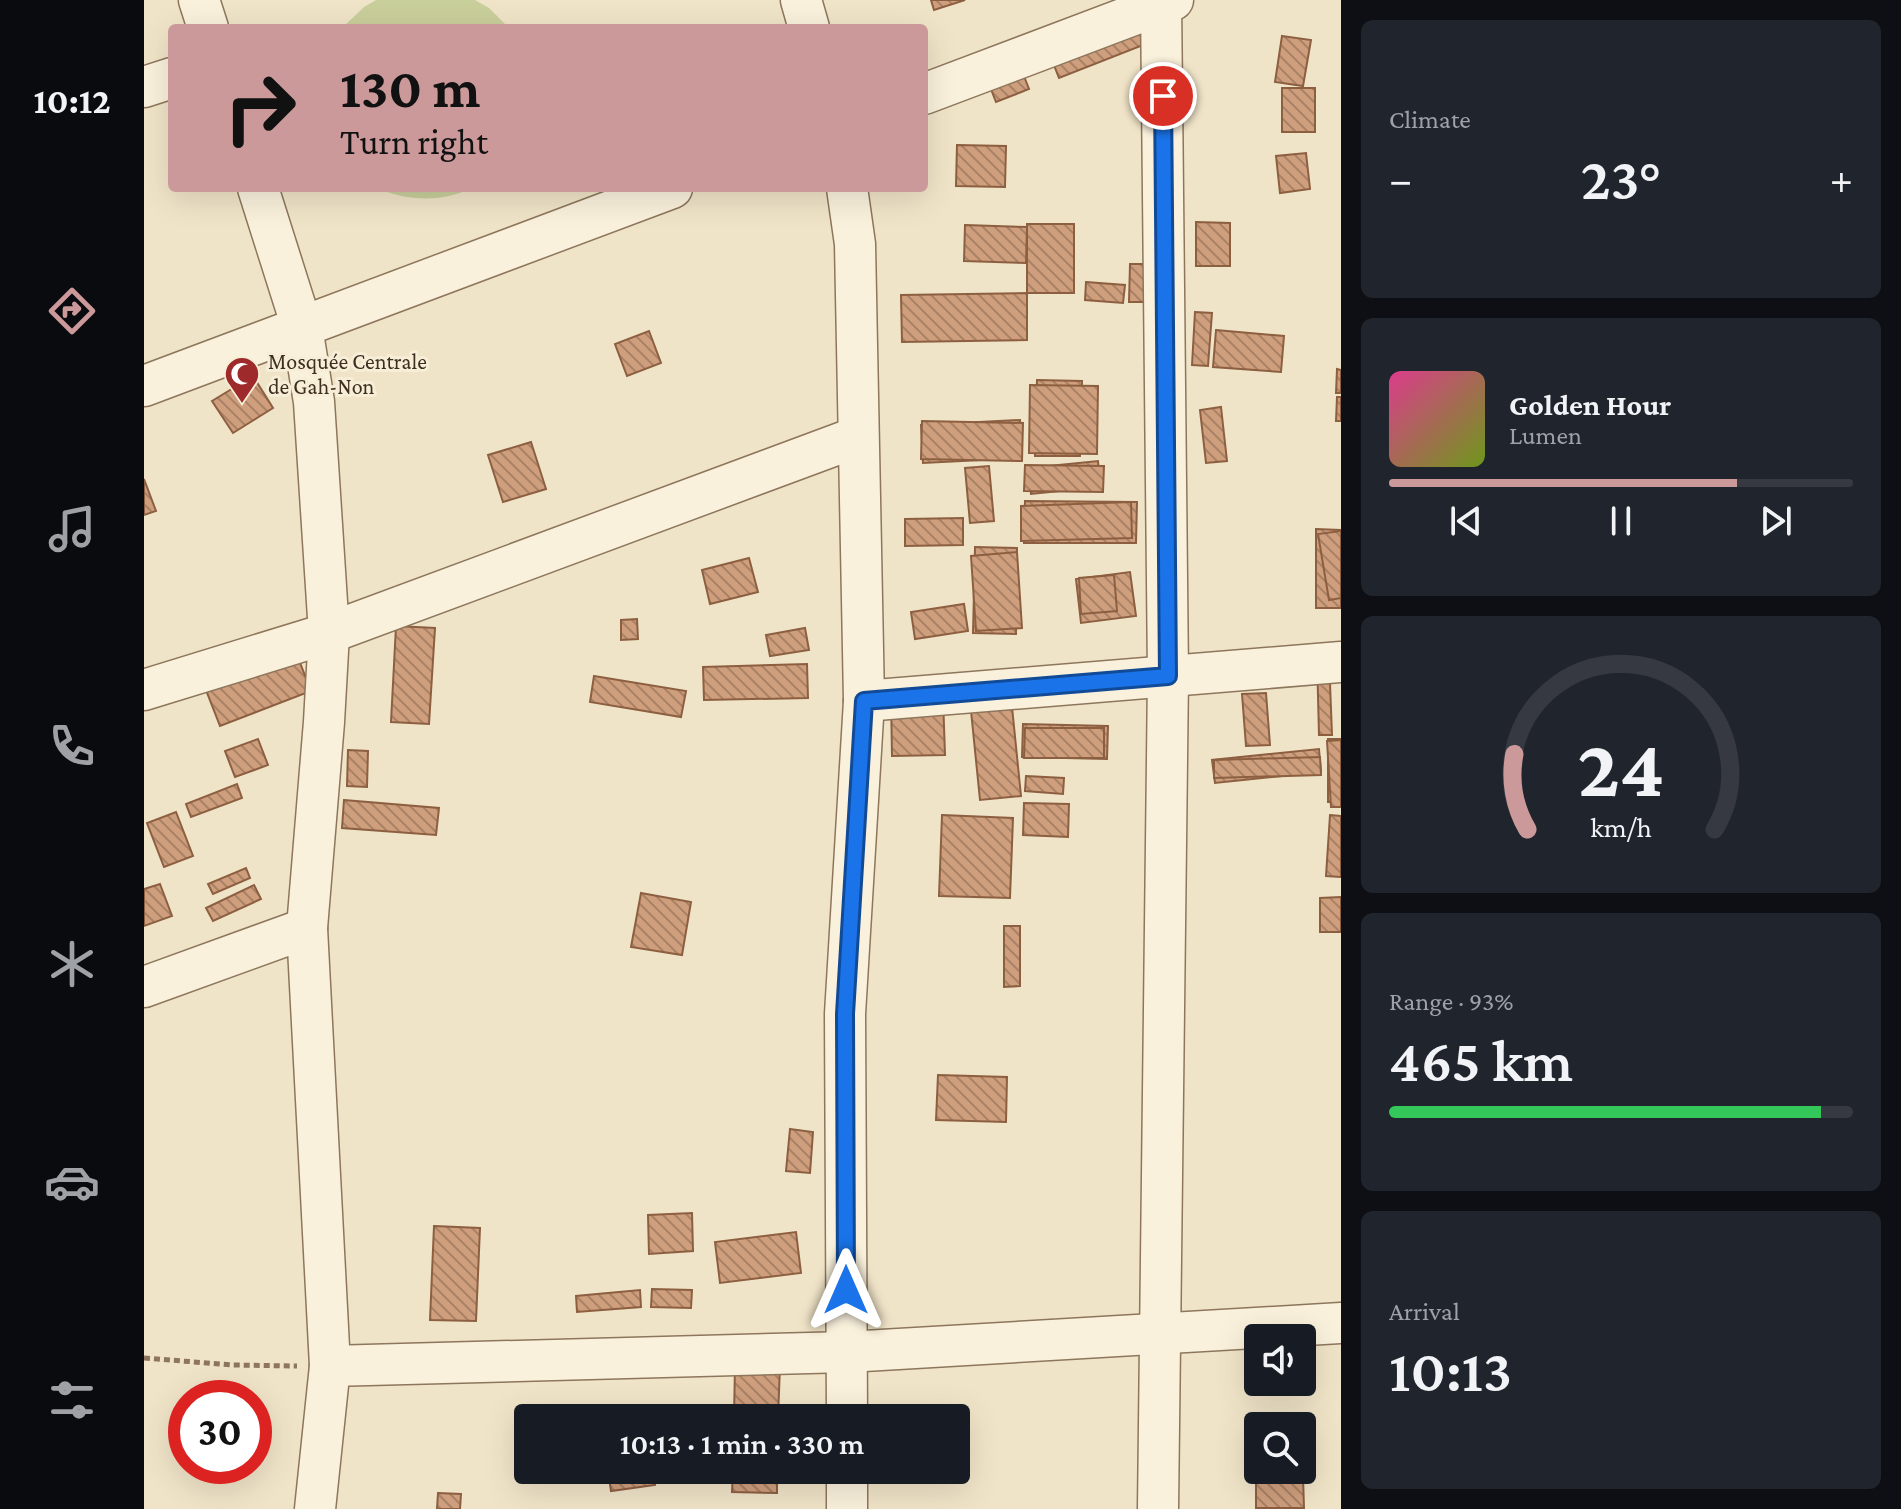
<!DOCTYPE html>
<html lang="en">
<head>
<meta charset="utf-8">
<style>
  body { margin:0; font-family:"Crimson Pro",serif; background:#20242c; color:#f1f3f6; height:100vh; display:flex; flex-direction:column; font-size:30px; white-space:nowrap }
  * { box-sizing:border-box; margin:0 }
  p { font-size:26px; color:#9ea1a6 }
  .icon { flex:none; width:44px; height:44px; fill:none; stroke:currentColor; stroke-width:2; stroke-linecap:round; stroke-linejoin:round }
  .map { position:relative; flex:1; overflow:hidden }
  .sheet { display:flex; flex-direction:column; gap:20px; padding:20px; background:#0d0f14; width:560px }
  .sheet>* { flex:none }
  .top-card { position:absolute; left:24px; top:24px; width:760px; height:168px; border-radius:8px; box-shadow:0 8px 32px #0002; background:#cc999b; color:#111; overflow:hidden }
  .fabs { position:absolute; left:1100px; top:1324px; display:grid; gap:16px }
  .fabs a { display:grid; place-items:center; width:72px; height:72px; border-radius:8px; background:#171b24; box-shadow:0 8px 32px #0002; font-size:40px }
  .speed { position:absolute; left:24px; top:1380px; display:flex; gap:16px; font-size:40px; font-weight:700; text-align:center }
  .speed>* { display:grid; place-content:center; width:104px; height:104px; border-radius:50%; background:#171b24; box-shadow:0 8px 32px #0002; line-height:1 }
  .speed .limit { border:12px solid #d22; background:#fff; color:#111 }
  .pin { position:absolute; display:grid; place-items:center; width:68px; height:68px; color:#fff; margin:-34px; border:4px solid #fff; border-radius:50%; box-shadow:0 2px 8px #0007 }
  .me { position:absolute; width:88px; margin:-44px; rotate:0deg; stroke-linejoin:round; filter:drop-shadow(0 0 6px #0008) }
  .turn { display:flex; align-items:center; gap:28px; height:168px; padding:0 40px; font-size:36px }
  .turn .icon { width:104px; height:104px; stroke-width:2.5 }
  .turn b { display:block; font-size:56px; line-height:68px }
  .big { font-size:60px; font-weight:600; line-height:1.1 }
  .sheet .card { flex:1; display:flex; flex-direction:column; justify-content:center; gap:12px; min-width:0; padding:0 28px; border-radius:12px; background:#20242c }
  .sheet .dial { align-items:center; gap:0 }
  .dial svg { height:208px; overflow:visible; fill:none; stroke:#363941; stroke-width:7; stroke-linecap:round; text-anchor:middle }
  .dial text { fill:#f1f3f6; stroke:none }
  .song { display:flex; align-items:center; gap:24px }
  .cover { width:96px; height:96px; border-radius:12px; background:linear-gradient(135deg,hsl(330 70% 55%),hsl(80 70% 35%)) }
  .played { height:8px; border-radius:4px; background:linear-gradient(90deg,#cc999b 75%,#363941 75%) }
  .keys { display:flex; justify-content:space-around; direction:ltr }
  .heat { display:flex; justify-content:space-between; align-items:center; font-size:44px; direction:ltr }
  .charge { height:12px; border-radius:6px; background:linear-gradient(90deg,#34c759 93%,#363941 0) }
  .trip { position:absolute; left:370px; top:1404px; width:456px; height:80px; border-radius:8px; background:#171b24; box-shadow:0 8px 32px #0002; font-weight:600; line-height:80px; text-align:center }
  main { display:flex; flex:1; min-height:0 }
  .dock { display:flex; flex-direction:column; width:144px; justify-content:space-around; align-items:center; background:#090b0e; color:#9ea1a6 }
  .dock .icon { width:56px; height:56px }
  .dock .on { color:#cc999b }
  .dock b { font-size:36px; color:#f1f3f6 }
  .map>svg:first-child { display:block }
  .pitch { fill:#c9cf9b }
  .building { fill:url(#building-back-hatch); stroke:#8d5f41; stroke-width:2 }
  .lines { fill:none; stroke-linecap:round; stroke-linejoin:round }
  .minor-casing { stroke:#8d765c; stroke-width:43 }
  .path { stroke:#8d765c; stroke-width:5; stroke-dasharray:6 4; stroke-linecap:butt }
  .minor { stroke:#faf1dc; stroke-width:40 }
  .route-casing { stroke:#114b97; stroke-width:20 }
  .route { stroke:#1a73e8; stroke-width:14 }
  .labels { text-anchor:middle; stroke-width:6; stroke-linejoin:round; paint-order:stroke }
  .poi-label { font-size:22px; fill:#3d2e20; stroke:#f7eed8; text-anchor:start }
</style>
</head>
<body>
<main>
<nav class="dock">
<b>10:12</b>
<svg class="icon on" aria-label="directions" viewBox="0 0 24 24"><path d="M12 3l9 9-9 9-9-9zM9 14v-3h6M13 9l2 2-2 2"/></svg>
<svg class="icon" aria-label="music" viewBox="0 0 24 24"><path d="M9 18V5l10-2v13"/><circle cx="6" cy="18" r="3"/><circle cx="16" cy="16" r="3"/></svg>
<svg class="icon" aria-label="phone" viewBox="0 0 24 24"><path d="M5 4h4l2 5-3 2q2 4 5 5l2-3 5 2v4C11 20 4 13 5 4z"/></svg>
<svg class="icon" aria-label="climate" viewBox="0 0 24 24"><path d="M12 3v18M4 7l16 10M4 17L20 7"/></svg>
<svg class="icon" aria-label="car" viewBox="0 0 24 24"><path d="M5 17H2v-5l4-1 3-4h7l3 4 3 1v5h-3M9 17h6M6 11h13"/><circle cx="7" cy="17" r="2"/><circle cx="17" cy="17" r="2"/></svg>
<svg class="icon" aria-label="filters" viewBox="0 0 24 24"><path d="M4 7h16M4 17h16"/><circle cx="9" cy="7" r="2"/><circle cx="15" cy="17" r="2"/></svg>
</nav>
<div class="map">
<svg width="1197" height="1509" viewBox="0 0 1197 1509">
  <defs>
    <pattern id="building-back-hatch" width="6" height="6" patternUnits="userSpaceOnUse" patternTransform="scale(2)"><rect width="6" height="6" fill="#cf9f7d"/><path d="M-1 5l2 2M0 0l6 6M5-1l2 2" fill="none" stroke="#a98266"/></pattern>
  </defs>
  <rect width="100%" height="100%" fill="#f0e4c8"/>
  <g class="pitch">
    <polygon points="232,0 331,0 345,8 365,28 198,28 220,7"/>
    <path d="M233 188H327C298 203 262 201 233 188Z"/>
  </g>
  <g class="building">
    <polygon points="787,0 821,0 790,10"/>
    <polygon points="1010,20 1017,38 915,78 908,60"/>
    <polygon points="1138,36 1167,40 1159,86 1131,82"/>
    <polygon points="876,66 885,89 852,102 843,79"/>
    <rect x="1138" y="88" width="33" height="44"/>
    <polygon points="813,145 862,146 861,187 812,186"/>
    <polygon points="1162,153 1166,189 1136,193 1132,156"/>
    <polygon points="1052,222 1086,223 1086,266 1052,266"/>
    <rect x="883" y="224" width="47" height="69"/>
    <polygon points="821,225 883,227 882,263 820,261"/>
    <polygon points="986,264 1002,264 1002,302 985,302"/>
    <polygon points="942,282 981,285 979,303 941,300"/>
    <polygon points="883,293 883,340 758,342 757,295"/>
    <polygon points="1051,312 1068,313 1064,366 1048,365"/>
    <polygon points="1072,330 1140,336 1137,372 1069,367"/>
    <polygon points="505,331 517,363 483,376 471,344"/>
    <polygon points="1193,369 1197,370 1197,393 1192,393"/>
    <polygon points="109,376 129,408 89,433 68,401"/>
    <polygon points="893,380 938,381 936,456 891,456"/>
    <polygon points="886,385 954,386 953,454 885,453"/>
    <polygon points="1193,397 1197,397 1197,421 1192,421"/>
    <polygon points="1077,407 1083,461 1062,463 1056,410"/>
    <polygon points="876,420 878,458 779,463 777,425"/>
    <polygon points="778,421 879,423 878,461 777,459"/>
    <polygon points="387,442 402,489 359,502 344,455"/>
    <polygon points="954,461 956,487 887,494 885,468"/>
    <polygon points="881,465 960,466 959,492 880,491"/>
    <polygon points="845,466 850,521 826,523 821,468"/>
    <polygon points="0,479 12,511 0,515"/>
    <polygon points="881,501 993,502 992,543 880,543"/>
    <polygon points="987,502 988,538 877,541 877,506"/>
    <polygon points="819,518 819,545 761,546 761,519"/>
    <polygon points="1172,529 1197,530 1197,608 1172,608"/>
    <polygon points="1197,531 1197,598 1185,600 1174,534"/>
    <polygon points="831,547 873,548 872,634 829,633"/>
    <polygon points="873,552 878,628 832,631 827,556"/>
    <polygon points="605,558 614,592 566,604 558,570"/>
    <polygon points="986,572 992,616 937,623 932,579"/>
    <polygon points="970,575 973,611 937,614 935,578"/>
    <polygon points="820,604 824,631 771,639 767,612"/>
    <polygon points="493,619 494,639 477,640 477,620"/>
    <polygon points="252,626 291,628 285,724 247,722"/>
    <polygon points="661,628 665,650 626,656 622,635"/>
    <polygon points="153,655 167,691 76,726 62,690"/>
    <polygon points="1173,658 1185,658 1188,735 1175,735"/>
    <polygon points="663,664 664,698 560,700 559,667"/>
    <polygon points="450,676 542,691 537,717 446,702"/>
    <polygon points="866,687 877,796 836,800 825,691"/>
    <polygon points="1122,693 1126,745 1102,746 1098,694"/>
    <polygon points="799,697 801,755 748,756 747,698"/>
    <polygon points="879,724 964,726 963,759 878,757"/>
    <polygon points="881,728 960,728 960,758 880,758"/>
    <polygon points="114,739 124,765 91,777 81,751"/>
    <rect x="1184" y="739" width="13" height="63"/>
    <polygon points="1197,740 1197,807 1187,807 1183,741"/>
    <polygon points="1175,749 1177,772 1071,783 1068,760"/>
    <polygon points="204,750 224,751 223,787 203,786"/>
    <polygon points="1176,757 1177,775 1070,778 1070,760"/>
    <polygon points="882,776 920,778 919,794 881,791"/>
    <polygon points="93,784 98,798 47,817 42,804"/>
    <polygon points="200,800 295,808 292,835 198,828"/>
    <polygon points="880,803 925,804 924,837 879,835"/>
    <polygon points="32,812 49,856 20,867 3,823"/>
    <polygon points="798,815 869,818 866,898 795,896"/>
    <polygon points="1186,815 1197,816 1197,877 1182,876"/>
    <polygon points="102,868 106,878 69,894 64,884"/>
    <polygon points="16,884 28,916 0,926 0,889"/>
    <polygon points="110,885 117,899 69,921 62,908"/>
    <polygon points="497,893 547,902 538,955 487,947"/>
    <polygon points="1197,897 1197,932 1176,932 1176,898"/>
    <polygon points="860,926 876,926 876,986 860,987"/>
    <polygon points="794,1075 863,1077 862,1122 792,1120"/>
    <polygon points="646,1129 669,1132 666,1173 642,1171"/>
    <polygon points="548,1213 549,1251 505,1254 504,1215"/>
    <polygon points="290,1226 336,1228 332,1321 286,1320"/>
    <polygon points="652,1232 657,1273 576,1283 571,1242"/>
    <polygon points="508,1289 548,1290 547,1308 507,1307"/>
    <polygon points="496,1290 497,1307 433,1312 432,1296"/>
    <polygon points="591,1365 636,1366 634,1418 590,1418"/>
    <polygon points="464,1470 509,1470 511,1485 467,1491"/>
    <polygon points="589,1470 633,1470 633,1493 588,1492"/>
    <polygon points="1159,1476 1160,1508 1112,1508 1112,1477"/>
    <polygon points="294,1493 317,1494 316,1509 293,1509"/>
  </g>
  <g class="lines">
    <defs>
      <g id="minor">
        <polyline points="55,0 64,28"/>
        <polyline points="657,0 665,28"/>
        <polyline points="0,87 28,78"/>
        <polyline points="780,94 1029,0"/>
        <polyline points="114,188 158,327 170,402 185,633 180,722 163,928 186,1366 171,1509"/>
        <polyline points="0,386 528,188"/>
        <polyline points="0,690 185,633 713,437"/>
        <polyline points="720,701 1197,662"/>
        <polyline points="0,987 163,928"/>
        <polyline points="186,1366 703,1352 1197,1323"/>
        <polyline points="703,1418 701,1014 720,701 711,244 703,188"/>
        <polyline points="703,1470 703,1509"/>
        <polyline points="1014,1509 1024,676 1017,0"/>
      </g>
    </defs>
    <use href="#minor" class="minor-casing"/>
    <polyline class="path" points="0,1358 89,1365 153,1366"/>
    <use href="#minor" class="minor"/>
  </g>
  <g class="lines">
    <defs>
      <polyline id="route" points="702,1290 701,1014 720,701 1024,676 1019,96"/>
    </defs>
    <use href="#route" class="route-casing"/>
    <use href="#route" class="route"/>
  </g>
  <defs>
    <symbol id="mosque-pin" viewBox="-11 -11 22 30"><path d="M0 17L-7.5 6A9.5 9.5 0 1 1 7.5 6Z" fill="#9e2a2b" stroke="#f7eed8"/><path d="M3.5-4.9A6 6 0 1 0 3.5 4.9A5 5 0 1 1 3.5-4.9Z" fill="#fff"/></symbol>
  </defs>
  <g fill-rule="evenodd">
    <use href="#mosque-pin" x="78" y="354" width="40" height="54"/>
  </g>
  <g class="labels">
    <g class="poi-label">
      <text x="124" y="369">Mosquée Centrale<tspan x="124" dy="25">de Gah-Non</tspan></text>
    </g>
  </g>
</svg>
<div class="fabs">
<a><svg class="icon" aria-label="sound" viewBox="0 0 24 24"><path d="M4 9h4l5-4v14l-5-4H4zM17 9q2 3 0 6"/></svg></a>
<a><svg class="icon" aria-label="search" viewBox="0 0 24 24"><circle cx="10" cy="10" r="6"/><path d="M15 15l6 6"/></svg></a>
</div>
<div class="speed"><div class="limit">30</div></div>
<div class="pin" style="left:1019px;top:96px;background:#d93025"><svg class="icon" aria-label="arrive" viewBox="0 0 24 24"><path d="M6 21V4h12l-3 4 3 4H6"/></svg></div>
<svg class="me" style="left:702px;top:1290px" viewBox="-20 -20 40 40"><path d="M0-17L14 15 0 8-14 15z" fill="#1a73e8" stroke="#fff" stroke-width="4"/></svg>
<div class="trip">10:13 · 1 min · 330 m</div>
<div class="top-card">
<div class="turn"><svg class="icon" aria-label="right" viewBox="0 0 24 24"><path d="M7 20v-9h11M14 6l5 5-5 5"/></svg><div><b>130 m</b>Turn right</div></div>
</div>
</div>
<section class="sheet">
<div class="card"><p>Climate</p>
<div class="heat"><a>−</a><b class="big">23°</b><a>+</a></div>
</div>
<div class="card">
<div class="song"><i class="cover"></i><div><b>Golden Hour</b><p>Lumen</p></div></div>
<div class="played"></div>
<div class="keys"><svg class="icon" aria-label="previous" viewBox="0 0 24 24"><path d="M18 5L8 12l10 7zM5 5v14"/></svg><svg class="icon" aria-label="pause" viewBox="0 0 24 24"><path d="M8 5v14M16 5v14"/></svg><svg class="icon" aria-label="next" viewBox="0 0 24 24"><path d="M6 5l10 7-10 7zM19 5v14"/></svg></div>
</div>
<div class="card dial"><svg viewBox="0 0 100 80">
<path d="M14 69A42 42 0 1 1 86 69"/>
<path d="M14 69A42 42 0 0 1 9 40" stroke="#cc999b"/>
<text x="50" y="56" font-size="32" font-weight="700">24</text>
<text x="50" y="72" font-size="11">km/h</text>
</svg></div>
<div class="card"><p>Range · 93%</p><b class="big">465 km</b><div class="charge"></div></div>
<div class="card"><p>Arrival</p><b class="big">10:13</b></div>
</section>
</main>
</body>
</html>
